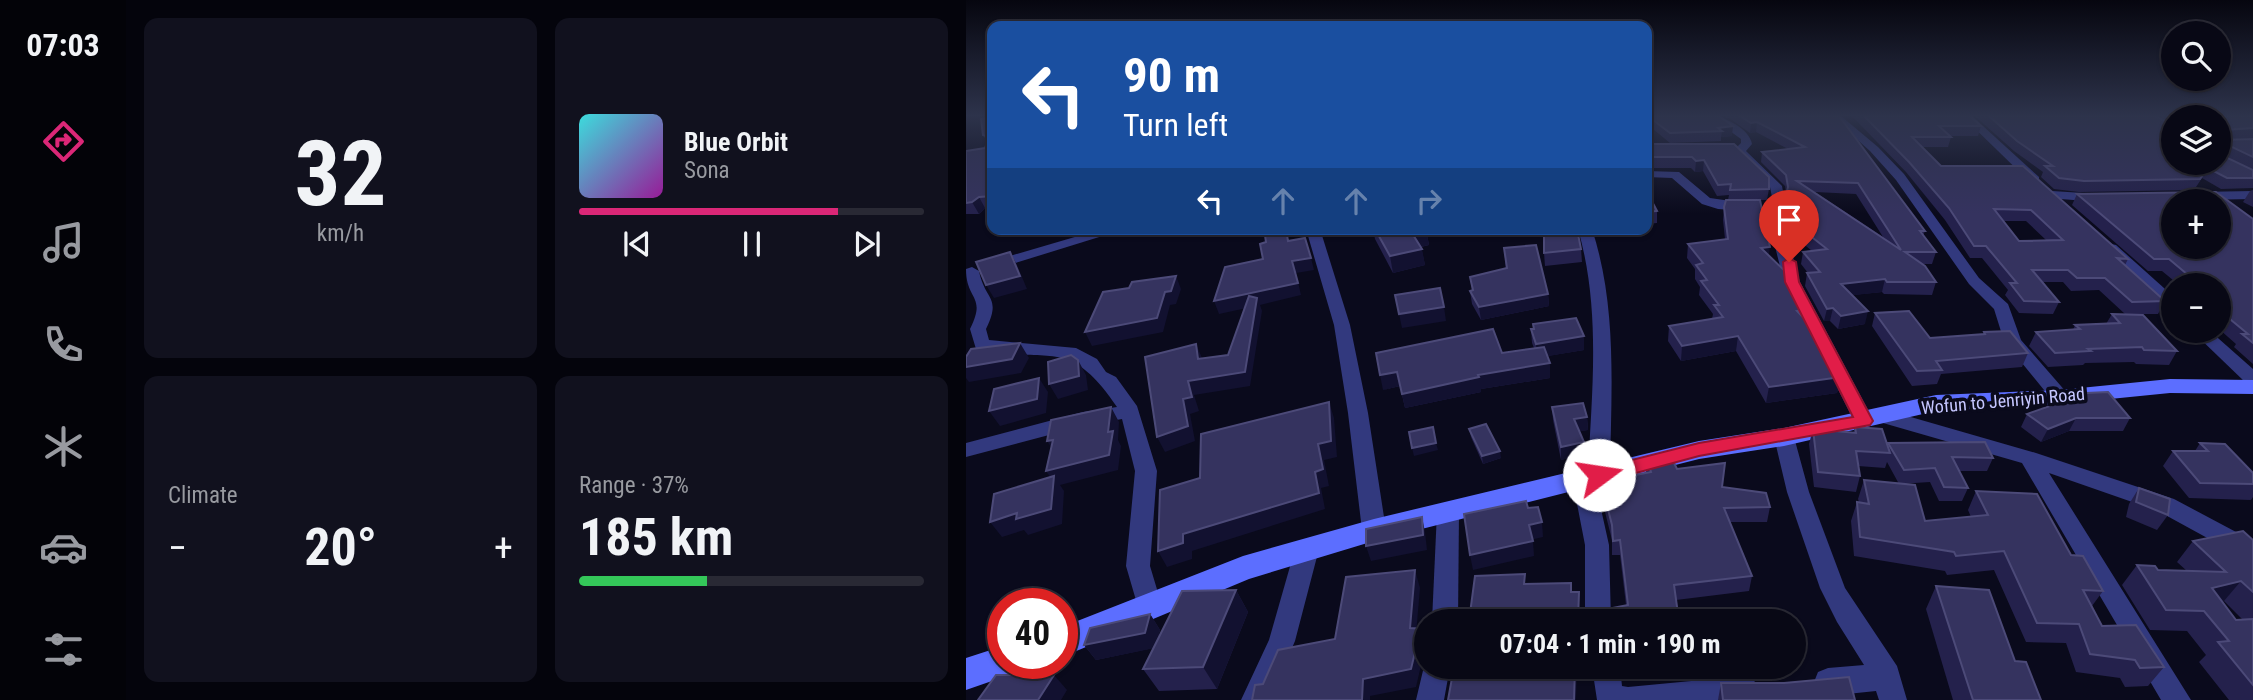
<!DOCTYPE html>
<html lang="en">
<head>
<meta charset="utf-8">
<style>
  body { margin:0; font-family:"Roboto Condensed",sans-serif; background:#11111e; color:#f1f3f6; height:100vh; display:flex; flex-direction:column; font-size:26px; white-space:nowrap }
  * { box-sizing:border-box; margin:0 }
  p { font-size:23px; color:#989aa0 }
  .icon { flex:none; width:38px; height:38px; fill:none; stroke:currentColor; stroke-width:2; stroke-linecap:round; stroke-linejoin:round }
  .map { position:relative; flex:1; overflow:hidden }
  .panel { display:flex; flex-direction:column; gap:18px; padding:18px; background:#04040c; width:840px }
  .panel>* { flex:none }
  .top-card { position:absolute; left:21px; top:21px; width:665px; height:214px; border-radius:14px; box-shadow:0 2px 5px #0004,0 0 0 2px #292934; background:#1a4fa0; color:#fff; overflow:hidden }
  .buttons { position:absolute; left:1195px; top:21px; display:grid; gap:14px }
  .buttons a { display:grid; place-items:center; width:70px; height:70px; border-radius:50%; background:#080815; box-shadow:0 2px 5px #0004,0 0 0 2px #292934; font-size:35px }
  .speed { position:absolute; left:21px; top:588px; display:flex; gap:14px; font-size:35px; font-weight:700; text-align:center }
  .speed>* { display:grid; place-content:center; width:91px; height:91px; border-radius:50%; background:#080815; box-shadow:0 2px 5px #0004,0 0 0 2px #292934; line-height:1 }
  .speed .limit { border:10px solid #d22; background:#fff; color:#111 }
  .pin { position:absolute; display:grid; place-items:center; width:60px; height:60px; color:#fff; margin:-72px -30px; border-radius:50% 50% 50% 0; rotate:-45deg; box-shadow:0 0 7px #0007 }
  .pin .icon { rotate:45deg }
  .me { position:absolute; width:77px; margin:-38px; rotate:76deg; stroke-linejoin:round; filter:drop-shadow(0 0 5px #0008) }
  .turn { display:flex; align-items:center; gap:24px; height:147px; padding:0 21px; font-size:32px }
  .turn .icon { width:91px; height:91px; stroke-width:2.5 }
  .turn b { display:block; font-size:49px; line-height:60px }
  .lanes { display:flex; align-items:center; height:66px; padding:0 21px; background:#0003; justify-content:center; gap:35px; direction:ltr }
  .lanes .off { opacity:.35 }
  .big { font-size:52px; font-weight:700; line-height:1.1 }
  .panel .widget { flex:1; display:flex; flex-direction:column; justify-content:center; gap:10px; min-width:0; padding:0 24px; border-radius:14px; background:#11111e }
  .panel .dial { align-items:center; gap:0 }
  .dial b { font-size:91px; line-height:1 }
  .song { display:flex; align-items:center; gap:21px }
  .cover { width:84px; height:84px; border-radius:10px; background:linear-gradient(135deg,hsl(180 70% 55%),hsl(300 70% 35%)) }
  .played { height:7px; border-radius:4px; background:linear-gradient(90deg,#db2777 75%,#292934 75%) }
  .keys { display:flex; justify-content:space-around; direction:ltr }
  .heat { display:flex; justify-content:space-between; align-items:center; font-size:38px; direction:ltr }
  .charge { height:10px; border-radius:5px; background:linear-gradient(90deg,#34c759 37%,#292934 0) }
  .panel .tiles { flex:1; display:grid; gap:18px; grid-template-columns:repeat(2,1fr) }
  .trip { position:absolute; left:448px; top:609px; width:392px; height:70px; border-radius:35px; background:#080815; box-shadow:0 2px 5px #0004,0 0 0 2px #292934; font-weight:700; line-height:70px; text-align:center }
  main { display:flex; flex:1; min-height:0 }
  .tabs { display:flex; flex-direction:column; width:126px; justify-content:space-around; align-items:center; background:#030308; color:#989aa0 }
  .tabs .icon { width:49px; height:49px }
  .tabs .active { color:#db2777 }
  .tabs b { font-size:32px; color:#f1f3f6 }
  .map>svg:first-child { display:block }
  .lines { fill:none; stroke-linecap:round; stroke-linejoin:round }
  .street { fill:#32397e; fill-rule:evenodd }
  .secondary { fill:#5c6eff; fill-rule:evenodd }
  .wall { fill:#24214c; fill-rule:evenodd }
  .shaded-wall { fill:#121130 }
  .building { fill:#35335f; stroke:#4c4a78; stroke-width:2; fill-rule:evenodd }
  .route { fill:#e11d48; stroke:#92132f; stroke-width:2 }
  .labels { text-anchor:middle; stroke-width:7; stroke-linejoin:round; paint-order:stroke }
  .street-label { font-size:18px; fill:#c5c6ff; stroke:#0a0a1c }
</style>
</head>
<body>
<main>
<nav class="tabs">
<b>07:03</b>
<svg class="icon active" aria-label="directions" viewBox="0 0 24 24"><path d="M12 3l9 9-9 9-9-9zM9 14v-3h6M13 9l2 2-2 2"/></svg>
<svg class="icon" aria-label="music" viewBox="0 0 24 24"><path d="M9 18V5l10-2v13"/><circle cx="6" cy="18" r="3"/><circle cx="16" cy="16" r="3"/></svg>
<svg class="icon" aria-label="phone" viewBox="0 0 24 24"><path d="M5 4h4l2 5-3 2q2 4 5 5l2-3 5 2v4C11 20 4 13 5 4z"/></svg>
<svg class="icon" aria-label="climate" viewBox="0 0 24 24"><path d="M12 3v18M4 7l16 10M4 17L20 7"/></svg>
<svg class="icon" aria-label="car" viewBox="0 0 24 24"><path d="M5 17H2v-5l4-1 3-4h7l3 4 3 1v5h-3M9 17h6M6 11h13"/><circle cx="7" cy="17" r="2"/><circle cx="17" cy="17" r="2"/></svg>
<svg class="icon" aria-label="filters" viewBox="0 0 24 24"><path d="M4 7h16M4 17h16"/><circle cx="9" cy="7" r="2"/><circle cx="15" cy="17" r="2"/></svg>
</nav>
<section class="panel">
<div class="tiles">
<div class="widget dial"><b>32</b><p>km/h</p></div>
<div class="widget">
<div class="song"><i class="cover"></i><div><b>Blue Orbit</b><p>Sona</p></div></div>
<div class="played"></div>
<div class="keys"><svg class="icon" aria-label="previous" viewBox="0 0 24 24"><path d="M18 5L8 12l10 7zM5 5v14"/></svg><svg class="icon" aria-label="pause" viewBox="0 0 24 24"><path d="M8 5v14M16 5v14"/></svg><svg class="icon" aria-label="next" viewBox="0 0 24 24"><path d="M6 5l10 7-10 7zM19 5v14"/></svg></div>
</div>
<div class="widget"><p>Climate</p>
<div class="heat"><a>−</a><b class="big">20°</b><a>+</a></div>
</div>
<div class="widget"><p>Range · 37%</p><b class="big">185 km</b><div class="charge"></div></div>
</div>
</section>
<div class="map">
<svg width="1287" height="700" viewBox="0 0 1287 700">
  <rect width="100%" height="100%" fill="#0a0a1c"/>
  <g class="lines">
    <g class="street">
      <path d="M743 116C757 115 784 129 786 144L780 151 816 186 818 197 814 211 834 282 908 421 905 426H891L888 421 818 282 800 211 806 197 804 187 767 151 775 143V139Z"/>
      <polygon points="865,116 875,116 912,147 938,174 1013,278 1042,304 1055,340 1101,393 1104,397 1101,401 1087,401 1038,341 1028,309 1003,284 930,180 904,151"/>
      <polygon points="996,116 1006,116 1073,177 1073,183 1065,183"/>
      <polygon points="681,171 713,172 744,198 779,203 785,207 779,211 752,209 736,204 706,178 681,177"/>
      <polygon points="1086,191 1133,194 1139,198 1133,202 1082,198 1080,195"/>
      <polygon points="1287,191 1287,199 1231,200 1225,196 1231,192"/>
      <polygon points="136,229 159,229 30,269 25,270 18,266 20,263"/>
      <polygon points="340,229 354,229 384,325 402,413 420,530 416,537 408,539 400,537 396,530 382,413 368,325"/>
      <path d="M612 229H626C652 309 645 392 644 475L641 481 629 482 643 545 645 621H619V545L606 478 609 472H622C626 390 635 309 612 229Z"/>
      <polygon points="1145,244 1150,245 1208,297 1208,311 1202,309 1140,251 1138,248"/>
      <path d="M6 267 13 271C19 301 36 296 20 329L23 340 110 348 131 359 140 372 150 377 171 406 191 471 184 566 196 606 192 614 183 617 174 614 160 566 169 471 156 419 117 426 0 457V443L117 412 151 407C101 333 81 366 10 349L4 329C21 295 0 301 0 269Z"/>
      <polygon points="1226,331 1244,331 1287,369 1287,385 1280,383"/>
      <polygon points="917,409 1070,453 1208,499 1287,541 1287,563 1192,511 1083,473 1225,700 1195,700 1056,463 910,421 907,416 910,411"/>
      <polygon points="818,430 825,432 828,437 843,492 879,588 931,666 941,700 913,700 910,691 862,696 852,692 848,682 852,672 862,668 898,665 871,622 854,588 821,492 808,437 811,432"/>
      <polygon points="482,503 490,506 493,512 492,621 466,621 471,512 474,506"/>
      <polygon points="341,539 349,542 353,549 329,641 304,700 275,700 303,640 329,549 333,542"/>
      <polygon points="460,658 460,667 484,667 478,700 450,700"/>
      <polygon points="626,667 654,667 656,686 662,687 778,676 788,680 792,690 788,700 631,700"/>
    </g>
    <g class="secondary">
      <polygon points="1204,379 1287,380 1287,394 1204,393 1094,404 970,411 818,446 733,459 408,541 283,579 96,657 96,627 277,556 408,519 733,441 818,428 970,395 1094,390"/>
      <polygon points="37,646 37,663 53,663 49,673 0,690 0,658"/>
    </g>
  </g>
  <g class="wall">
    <polygon points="681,116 753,116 766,136 755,137 755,141 704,143 681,124"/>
    <path d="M755 116H873L959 231 957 236 970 252 966 264H957L970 282 966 295 918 294 916 292 886 295 899 324 872 329 864 321H858L839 286 841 273H842L835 264 837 252 846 251 823 232 817 211 820 195 819 186 795 162 796 152 822 149 790 132 784 133 763 118ZM849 192 890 194 917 237Z"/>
    <path d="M886 116H1004L1015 126 1012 136H983L985 137 982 147H956L975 166H1057L1162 259 1159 265 1199 301 1192 314H1172L1211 351 1203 365 1170 364 1168 362 1119 363 1117 365 1082 367 1063 346 1070 332 1107 330 1109 325 1140 324 1146 314H1159L1133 290 1105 291 1097 282H1077L1093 302 1087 314 1053 313 1039 295 1042 290 1016 258H1004L979 220 940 172ZM1037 221H1060L1080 240 1053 241Z"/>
    <polygon points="1009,116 1189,116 1208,163 1253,117 1208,117 1208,125 1190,116 1287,116 1287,138 1256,140 1287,139 1287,188 1255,189 1236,178 1228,190 1113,192 1088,189 1075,177 1077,172 1048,151"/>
    <polygon points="26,117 26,208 19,208 13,214 0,214 0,151 19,148 21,142 17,135"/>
    <polygon points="681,144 768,144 803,189 801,200 787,200 802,255 838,318 854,338 853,343 875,377 871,393 800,403 770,351 715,361 702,341 703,326 746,319 747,314 733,295 734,287 729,279 729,269 721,258 722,244 759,239 757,220 758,207 762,200 763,195 751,196 737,171 729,172 725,168 681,168"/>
    <polygon points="1287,190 1287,207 1277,202 1284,191"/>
    <polygon points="681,192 691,211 691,223 681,224"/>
    <polygon points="1111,194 1287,219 1287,364 1268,347 1270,344 1253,329 1253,285 1213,285 1196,271 1182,271 1106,205"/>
    <polygon points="407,229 460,229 463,245 455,247 459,265 427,273 409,239"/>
    <polygon points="538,248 582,294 583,306 515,320 506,304 504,291 506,291 504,277 540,269"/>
    <polygon points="615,249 616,262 579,266 578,253"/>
    <polygon points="909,313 964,338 1017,335 1018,332 1062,353 1056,367 975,374 971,384 946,386 906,326"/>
    <polygon points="567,324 618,336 618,350 581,356 584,363 584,378 515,389 515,392 439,408 434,386 417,390 536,353 568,348 566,343 565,329 567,329"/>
    <polygon points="1100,394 1164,418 1157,431 1103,431 1075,442 1055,427 1061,414 1096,401"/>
    <polygon points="586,407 621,417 622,430 613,431 618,454 595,460 587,420"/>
    <polygon points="889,427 921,445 922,443 1027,458 1021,471 993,471 1002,488 996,501 973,501 964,482 933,484 921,462 919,468 892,466 894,476 890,492 848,487 843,444 847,429 887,433"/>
    <polygon points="503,429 535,458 517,464 505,437"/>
    <polygon points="1234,443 1287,473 1287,497 1285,500 1223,498 1197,466 1207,451 1229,451"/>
    <polygon points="681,460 711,469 804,507 801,522 764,522 786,576 783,591 710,600 713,621 641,621 641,609 660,605 654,555 646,555 646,540 633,488 633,474 654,478 680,473"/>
    <polygon points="898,480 959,521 1005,517 1002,510 1010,491 1105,555 1137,591 1126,606 1136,626 1198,667 1182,686 1159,687 1154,678 1110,672 1100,643 1060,642 1028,570 981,575 979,571 888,556 885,521 891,502 893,502 892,499"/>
    <polygon points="1173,488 1202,515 1191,530 1160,517 1163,504"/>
    <path d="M1287 540V700H1263L1233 662 1240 655 1221 631 1184 630 1156 585 1171 565 1192 570 1221 571 1211 562 1227 541ZM1258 601 1277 620H1270L1256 602Z"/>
    <polygon points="970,586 1049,661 1075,700 987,700 960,609"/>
    <polygon points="270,590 282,612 251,689 193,691 177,669 187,648 130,660 118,645 184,614 194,630 191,641"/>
    <polygon points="656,667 702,667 657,670"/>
    <polygon points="755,683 889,700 752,700"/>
  </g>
  <g class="shaded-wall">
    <polygon points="791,122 790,132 784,133 785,123"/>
    <polygon points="767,126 766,136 755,137 756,131 752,128"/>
    <polygon points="738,160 737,171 729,172 730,161"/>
    <polygon points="13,197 19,208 13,214 6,202"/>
    <polygon points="56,229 87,229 60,237"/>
    <polygon points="460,229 463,245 449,248 446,233"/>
    <polygon points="804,247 802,261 795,248"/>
    <polygon points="456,249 459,265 427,273 424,256"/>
    <polygon points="44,252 51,265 61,289 28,298 20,285"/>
    <polygon points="345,258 348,270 330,273 335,295 294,305 296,311 284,386 228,395 233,411 224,414 229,441 199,452 191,437 217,399 222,381 279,372 290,306 253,314 248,301 326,261"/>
    <polygon points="210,276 215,289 210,304 204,305 197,332 126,346 119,332 199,292"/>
    <polygon points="919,279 916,292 872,297 875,284"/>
    <polygon points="582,294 583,306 515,320 513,307"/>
    <polygon points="478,307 480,321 436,328 433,314"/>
    <polygon points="867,308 864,321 858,321 861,309"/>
    <polygon points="839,310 836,325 831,311"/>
    <polygon points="902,311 899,324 872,329 875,316"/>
    <polygon points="618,336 618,350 571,358 570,344"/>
    <polygon points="772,336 770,351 715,361 716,346"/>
    <polygon points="54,343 63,358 55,373 3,382 0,378 0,367"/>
    <polygon points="230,344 236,358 238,373 232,359"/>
    <polygon points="112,360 120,375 122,390 92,399 83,384"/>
    <polygon points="584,363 584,378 515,389 515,392 439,408 436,394 512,375"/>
    <polygon points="431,372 434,386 417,390 414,375"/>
    <polygon points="875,377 871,393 800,403 803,387"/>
    <polygon points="73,378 82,392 80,413 34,426 23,411"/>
    <polygon points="363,402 368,418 371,457 358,460 363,486 355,488 359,509 226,551 226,559 201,567 192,551 217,534 349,472 352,444"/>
    <polygon points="145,407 153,422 152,440 155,446 152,470 94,485 98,491 96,524 62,535 58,530 36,537 24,522 87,481 80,471 142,432"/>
    <polygon points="621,417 622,430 608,432 608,419"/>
    <polygon points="1110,418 1103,431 1075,442 1082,429"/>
    <polygon points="87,440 91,456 81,441"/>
    <polygon points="618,442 618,454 595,460 595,447"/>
    <polygon points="470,443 472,450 448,456 446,448"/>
    <polygon points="534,451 535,458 517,464 516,456"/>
    <polygon points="456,517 459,532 461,550 405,561 400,546"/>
    <polygon points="576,522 577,537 564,540 563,525"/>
    <polygon points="567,541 568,556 507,570 504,555"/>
    <polygon points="449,570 454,588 449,646 444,628"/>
    <polygon points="1275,581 1258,601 1229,608 1246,588"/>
    <polygon points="270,590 282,612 251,689 237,667"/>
    <polygon points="184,614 194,630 189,648 130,660 118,645"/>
    <polygon points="455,638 460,656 457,657 450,687 404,696 404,700 396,700 397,679"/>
    <polygon points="609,667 611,667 610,700 608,700"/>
    <polygon points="88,675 101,690 95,700 72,700"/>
  </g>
  <g class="building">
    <polygon points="682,116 753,116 767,126 752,128 756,131 704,133"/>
    <path d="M774 116H873L959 231H954L970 252H939L959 266 970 282H921L919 279 875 284 902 311 875 316 867 308 861 309 841 273 854 272 837 252 861 249 824 220 819 200 822 187 820 175 796 152 839 147 791 122 785 123ZM831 181 892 183 935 250Z"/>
    <path d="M898 116H1004L1015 126H973L985 137H946L975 166H1057L1162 259 1151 258 1199 301 1166 302 1139 278H1111L1102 270H1066L1093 302 1058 301 1044 283H1051L1020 246H1008L983 208 943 162ZM1028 209 1065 210 1097 240 1053 241Z"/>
    <polygon points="1023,116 1189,116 1208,125 1208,163 1253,163 1253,117 1215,117 1212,116 1287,116 1287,128 1258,130 1256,140 1287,139 1287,157 1260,144 1256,145 1255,155 1287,170 1287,178 1261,178 1242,168 1234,179 1118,181 1093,178 1079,166 1087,166 1051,141"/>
    <polygon points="26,117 26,196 13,197 6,202 0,203 0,151 19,148 23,137 17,135 15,119"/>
    <polygon points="681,144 768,144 803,177 803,189 764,190 765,184 752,185 738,160 730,161 726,157 681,157 681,158"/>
    <polygon points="681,192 691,211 681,212"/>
    <path d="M1250 192 1287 219V343L1276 334H1282L1253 310V285H1234L1203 259H1188L1111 194ZM1208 201H1253V247H1208Z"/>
    <polygon points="760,200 794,200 804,247 795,248 821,273 839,310 831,311 852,333 854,338 850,339 875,377 803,387 772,336 716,346 703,326 757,317 748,305 753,305 735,281 741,280 730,265 737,263 722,244 762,239 758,207"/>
    <polygon points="298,229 320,229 322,241 339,238 345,258 326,261 332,283 248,301 259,267 297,259 294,244 300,242"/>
    <polygon points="409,229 460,229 446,233 456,249 424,256"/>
    <polygon points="578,229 611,229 615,249 578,253"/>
    <polygon points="570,245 582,294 513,307 504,291 507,290 504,277 541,268 538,248"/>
    <polygon points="44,252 54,276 20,285 10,262"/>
    <polygon points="210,276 205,291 199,292 191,318 119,332 137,292 163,288 166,282"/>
    <polygon points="474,288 478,307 433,314 429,295"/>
    <polygon points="283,296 291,298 279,372 222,381 226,397 217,399 222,426 191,437 179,357 230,344 232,359 262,355"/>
    <polygon points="943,311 964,338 1019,334 1018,332 1044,331 1062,353 970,361 976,370 951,371 909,313"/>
    <polygon points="1146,314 1177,315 1211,351 1178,350 1176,347 1122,349 1125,351 1089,353 1070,332 1114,329 1109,325 1154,323"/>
    <polygon points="610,318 618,336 570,344 565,329 568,329 567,324"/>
    <polygon points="527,329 536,353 578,347 584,363 512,375 513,377 436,394 431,372 414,375 410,353"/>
    <polygon points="54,343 46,359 0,367 0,357 5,349"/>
    <polygon points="105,355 112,360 113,376 83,384 82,362"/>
    <polygon points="73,378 71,399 23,411 28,389"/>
    <polygon points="1142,392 1164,418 1110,418 1082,429 1061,414 1104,399 1100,394"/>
    <polygon points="363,402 365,441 352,444 357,469 349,472 353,493 217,534 217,543 192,551 194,490 234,478 235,434"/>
    <polygon points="617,403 621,417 608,419 618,442 595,447 586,407"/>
    <polygon points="145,407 142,432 147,431 143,455 80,471 87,440 81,441 85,420"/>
    <polygon points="520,424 534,451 516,456 503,429"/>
    <polygon points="467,427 470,443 446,448 443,432"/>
    <polygon points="889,427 916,429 924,453 890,451 894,476 852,472 847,429 890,433"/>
    <polygon points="1019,442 1027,458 986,457 1002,488 978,487 969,468 938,470 922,443"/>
    <polygon points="1234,443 1259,444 1287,473 1287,484 1234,483 1207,451 1242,451"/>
    <polygon points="704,455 711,469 759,463 756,487 800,493 804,507 758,508 786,576 708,585 713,621 642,621 641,609 662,605 654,540 647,541 646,525 633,474 651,470 654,478 685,472 681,460"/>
    <polygon points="88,476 85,509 50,519 51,513 24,522 28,494"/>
    <polygon points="898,480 949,485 959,521 1022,515 1010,491 1071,494 1105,555 1117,556 1137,591 1117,590 1136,626 1170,625 1198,667 1174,668 1169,660 1124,654 1113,624 1071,623 1038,551 990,556 988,552 894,537 891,502 903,504"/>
    <polygon points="1173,488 1204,499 1202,515 1170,502"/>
    <polygon points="560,501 562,508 572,507 576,522 563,525 567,541 504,555 498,514"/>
    <polygon points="456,517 457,535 400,546 400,529"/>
    <polygon points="1277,531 1287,540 1287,592 1275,581 1246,588 1270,620 1287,619 1287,685 1252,642 1263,641 1238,611 1200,610 1171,565 1189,566 1192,570 1260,572 1227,541"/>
    <polygon points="449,570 444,628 460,629 460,647 458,647 455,638 452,640 445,669 397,679 396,700 286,700 289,685 297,684 312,650 369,639 380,577"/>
    <polygon points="559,574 558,584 605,583 605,592 613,592 612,621 503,621 509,576"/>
    <polygon points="970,586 1023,590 1049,661 1060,662 1075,700 1007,700"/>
    <polygon points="270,590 237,667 177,669 216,591"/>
    <polygon points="184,614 179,633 118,645 124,628"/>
    <polygon points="488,667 609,667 608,700 482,700"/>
    <polygon points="30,675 88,675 72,700 12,700"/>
    <polygon points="883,677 889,700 757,700 755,683 818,683"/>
  </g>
  <linearGradient id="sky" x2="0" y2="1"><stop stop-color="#06060f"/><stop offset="0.54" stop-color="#2d334b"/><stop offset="1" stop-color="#2d334b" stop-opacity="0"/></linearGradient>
  <rect width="1287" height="214" fill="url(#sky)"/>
  <polygon class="route" points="823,258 830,262 833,282 907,421 904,425 733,456 633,483 626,481 623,475 626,470 733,443 887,417 819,282 817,262"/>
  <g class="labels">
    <g class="street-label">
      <text transform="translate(1037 401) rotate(-5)" y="6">Wofun to Jenriyin Road</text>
    </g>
  </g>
</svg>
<div class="buttons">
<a><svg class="icon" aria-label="search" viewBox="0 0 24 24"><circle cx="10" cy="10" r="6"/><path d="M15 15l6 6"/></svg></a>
<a><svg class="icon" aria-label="layers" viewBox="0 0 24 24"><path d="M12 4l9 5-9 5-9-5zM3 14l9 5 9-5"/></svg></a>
<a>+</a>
<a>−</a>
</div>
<div class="speed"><div class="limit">40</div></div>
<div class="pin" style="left:823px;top:262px;background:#d93025"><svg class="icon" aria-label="arrive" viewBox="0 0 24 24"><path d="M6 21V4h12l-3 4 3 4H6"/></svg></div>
<svg class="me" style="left:633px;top:475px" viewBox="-20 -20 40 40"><circle r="19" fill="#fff"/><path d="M0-13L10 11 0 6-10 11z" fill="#e11d48"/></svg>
<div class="trip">07:04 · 1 min · 190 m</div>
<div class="top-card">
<div class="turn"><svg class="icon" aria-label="left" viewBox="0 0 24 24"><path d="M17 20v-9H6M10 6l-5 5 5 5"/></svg><div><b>90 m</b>Turn left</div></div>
<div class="lanes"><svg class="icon" aria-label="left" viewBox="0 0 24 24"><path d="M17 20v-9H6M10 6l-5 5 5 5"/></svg><svg class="icon off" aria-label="ahead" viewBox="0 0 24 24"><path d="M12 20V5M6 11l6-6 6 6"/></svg><svg class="icon off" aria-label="ahead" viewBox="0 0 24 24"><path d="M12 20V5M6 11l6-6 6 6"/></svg><svg class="icon off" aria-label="right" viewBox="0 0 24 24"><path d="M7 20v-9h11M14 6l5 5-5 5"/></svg></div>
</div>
</div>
</main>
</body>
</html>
